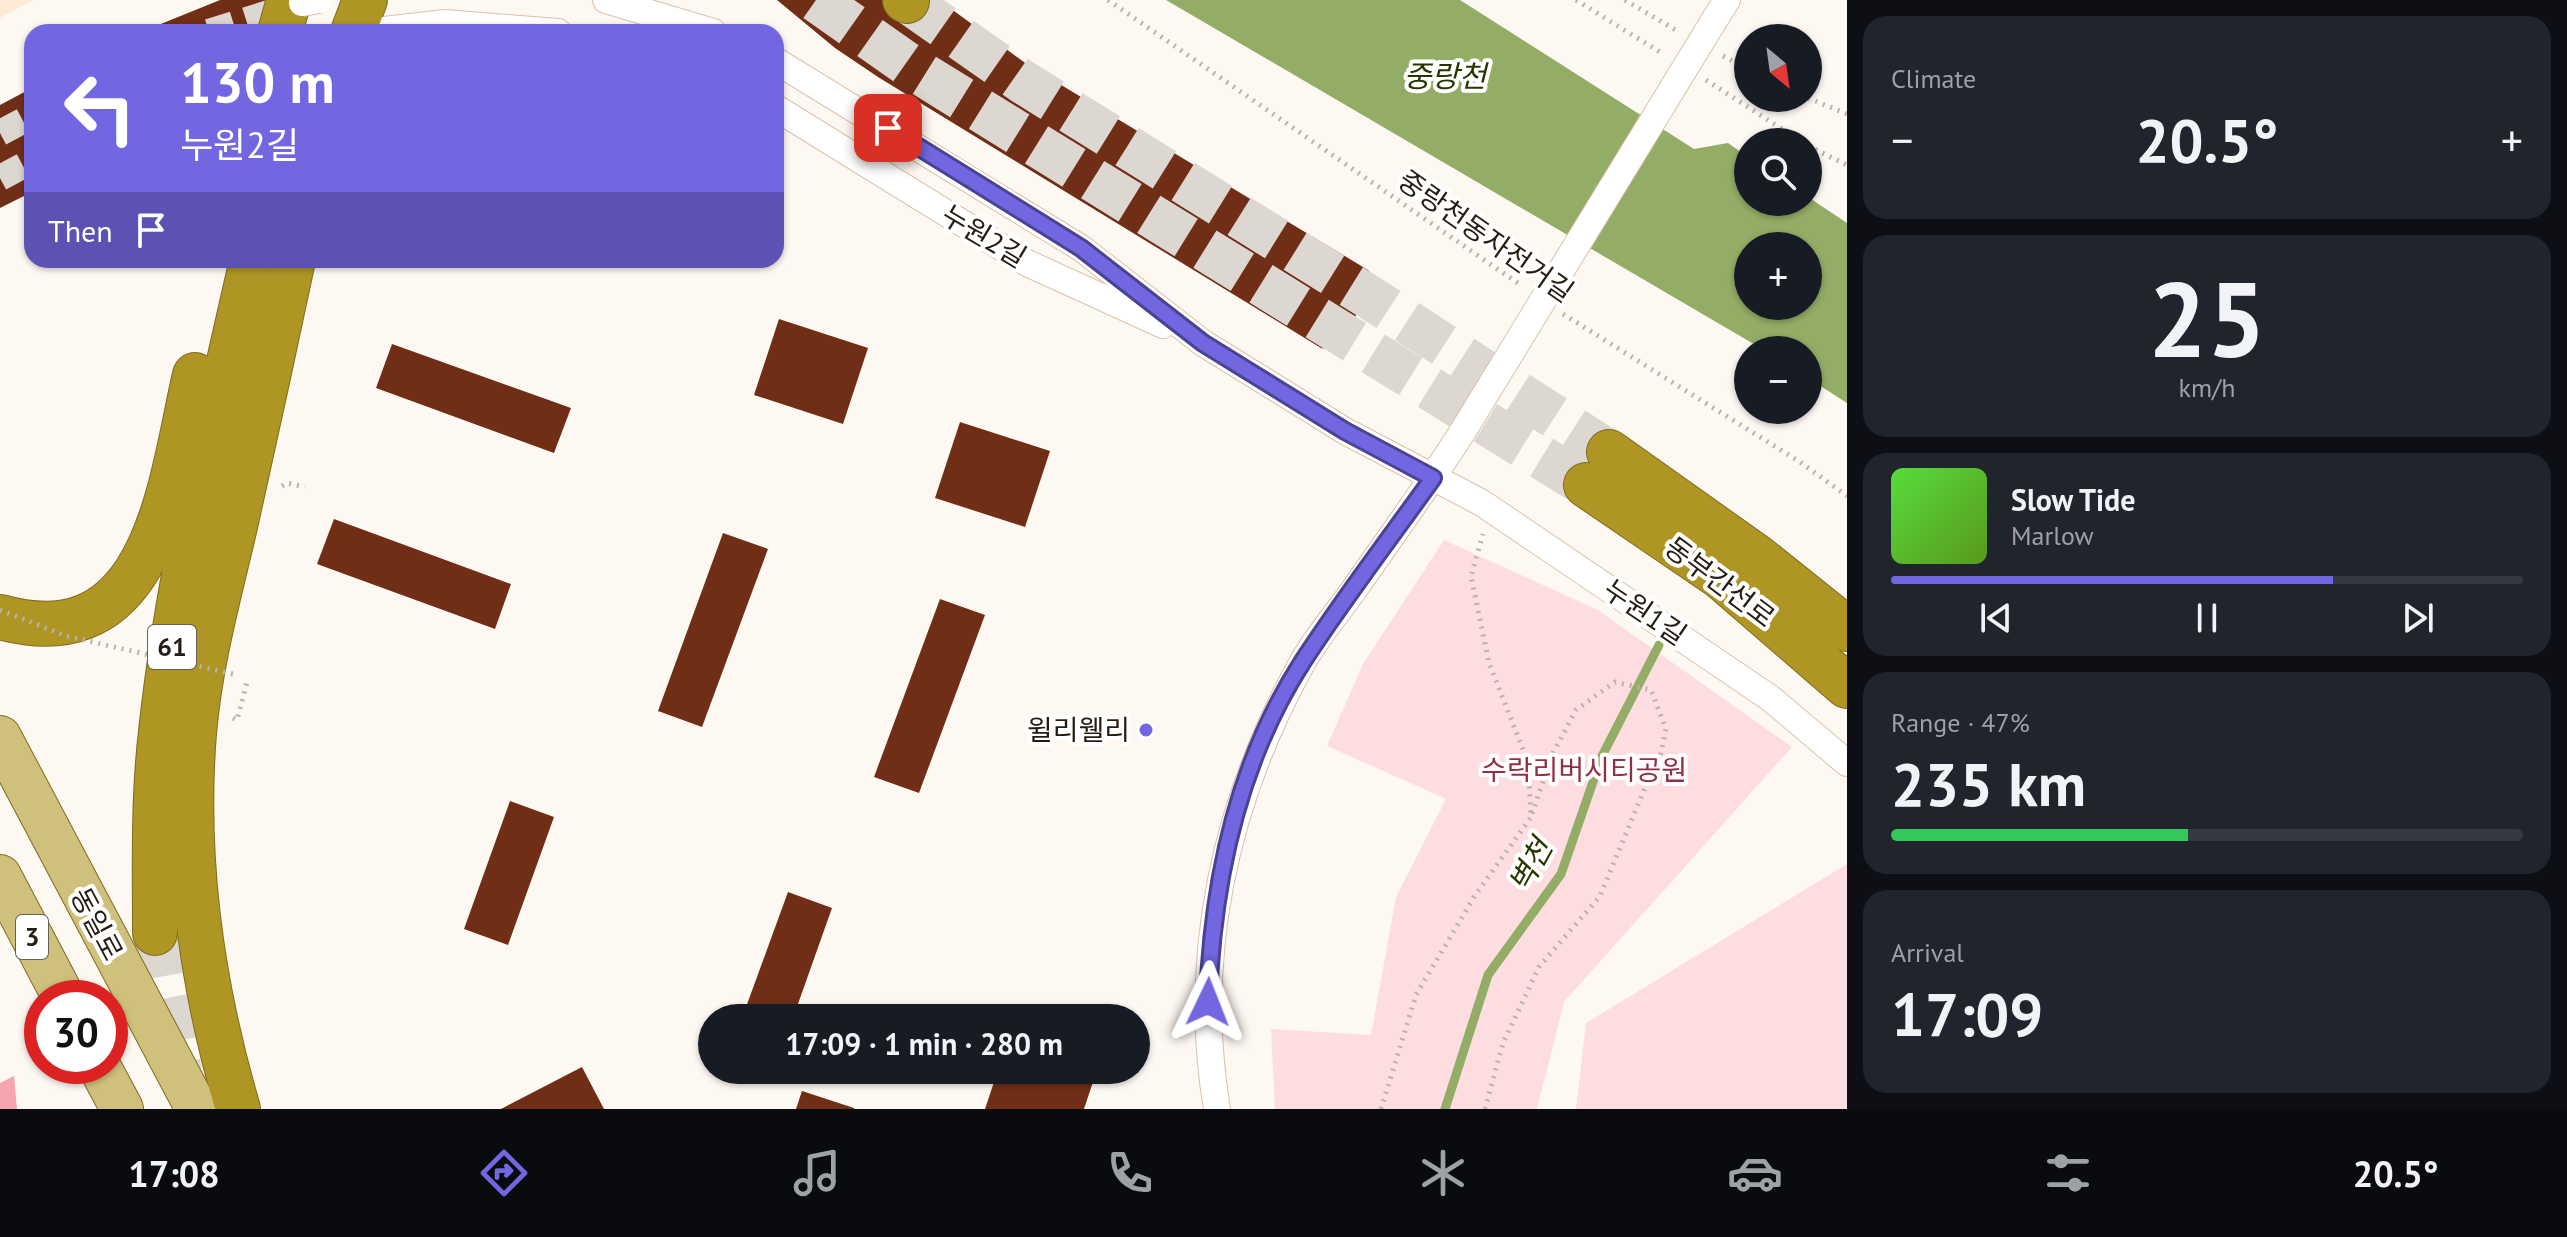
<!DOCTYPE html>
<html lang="en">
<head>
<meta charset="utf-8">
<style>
  body { margin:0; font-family:"PT Sans","Noto Sans KR",sans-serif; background:#20242c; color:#f1f3f6; height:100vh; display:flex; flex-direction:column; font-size:30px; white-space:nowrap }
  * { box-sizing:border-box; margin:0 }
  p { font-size:26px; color:#9ea1a6 }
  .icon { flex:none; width:44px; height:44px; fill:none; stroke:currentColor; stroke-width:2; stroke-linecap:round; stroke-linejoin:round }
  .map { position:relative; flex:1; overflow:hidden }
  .panel { display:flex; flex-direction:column; gap:16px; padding:16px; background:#0d0f14; width:720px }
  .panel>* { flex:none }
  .hud { position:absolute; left:24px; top:24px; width:760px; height:244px; border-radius:24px; box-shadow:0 2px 6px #0004; background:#7267e1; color:#fff; overflow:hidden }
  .needle { width:52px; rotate:151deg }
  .controls { position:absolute; left:1734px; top:24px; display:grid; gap:16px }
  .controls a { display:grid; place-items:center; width:88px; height:88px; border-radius:50%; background:#171b24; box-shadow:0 2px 6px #0004; font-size:40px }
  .speed { position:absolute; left:24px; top:980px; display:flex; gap:16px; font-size:40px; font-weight:700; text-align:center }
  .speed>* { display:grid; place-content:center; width:104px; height:104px; border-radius:50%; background:#171b24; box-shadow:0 2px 6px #0004; line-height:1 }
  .speed .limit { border:12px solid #d22; background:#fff; color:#111 }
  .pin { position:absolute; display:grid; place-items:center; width:68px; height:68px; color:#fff; margin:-34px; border-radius:16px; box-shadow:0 4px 12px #0006 }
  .me { position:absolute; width:88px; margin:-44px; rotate:2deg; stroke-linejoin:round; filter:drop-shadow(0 0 6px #0008) }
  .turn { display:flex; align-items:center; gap:28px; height:168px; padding:0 24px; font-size:36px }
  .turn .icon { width:104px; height:104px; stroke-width:2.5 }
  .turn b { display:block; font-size:56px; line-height:68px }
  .then { display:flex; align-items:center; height:76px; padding:0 24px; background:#0003; gap:16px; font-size:30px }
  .big { font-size:60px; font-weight:700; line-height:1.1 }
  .panel .widget { flex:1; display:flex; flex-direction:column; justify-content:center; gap:12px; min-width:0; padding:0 28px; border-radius:24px; background:#20242c }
  .panel .dial { align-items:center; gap:0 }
  .dial b { font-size:104px; line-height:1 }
  .song { display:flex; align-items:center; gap:24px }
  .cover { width:96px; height:96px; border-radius:12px; background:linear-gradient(135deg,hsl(110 70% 55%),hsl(90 70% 35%)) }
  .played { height:8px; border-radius:4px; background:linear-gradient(90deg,#7267e1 70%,#363941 70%) }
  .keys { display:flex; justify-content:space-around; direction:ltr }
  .heat { display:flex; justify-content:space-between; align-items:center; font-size:44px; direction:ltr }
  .charge { height:12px; border-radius:6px; background:linear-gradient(90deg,#34c759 47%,#363941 0) }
  .trip { position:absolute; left:698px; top:1004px; width:452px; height:80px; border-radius:40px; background:#171b24; box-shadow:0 2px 6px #0004; font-weight:700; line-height:80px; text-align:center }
  .menu { display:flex; height:128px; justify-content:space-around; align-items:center; background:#090b0e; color:#9ea1a6 }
  .menu .icon { width:56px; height:56px }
  .menu .on { color:#7267e1 }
  .menu b { font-size:36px; color:#f1f3f6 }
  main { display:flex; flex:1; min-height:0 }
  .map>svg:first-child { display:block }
  .built { fill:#feead7 }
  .green { fill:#fedde1 }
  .forest { fill:#f7a4b0 }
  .water { fill:#93ac66; fill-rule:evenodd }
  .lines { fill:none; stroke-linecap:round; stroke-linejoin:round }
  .stream { stroke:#93ac66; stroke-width:9 }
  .building { fill:#702e17 }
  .street-tunnel { stroke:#ddd7d1; stroke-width:26; stroke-dasharray:26 13; stroke-linecap:butt }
  .highway-tunnel { stroke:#ddd7d1; stroke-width:44; stroke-dasharray:44 22; stroke-linecap:butt }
  .street-casing { stroke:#dbc1a7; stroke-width:28 }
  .primary-casing { stroke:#7f6b1e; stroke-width:44 }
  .highway-casing { stroke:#7f6b1e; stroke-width:46 }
  .path { stroke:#bab3ad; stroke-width:5; stroke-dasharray:2 6; stroke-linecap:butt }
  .street { stroke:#fff; stroke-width:26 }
  .primary { stroke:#cfc07c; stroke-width:42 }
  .highway { stroke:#af9624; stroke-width:44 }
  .street-bridge-casing { stroke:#dbc1a7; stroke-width:28; stroke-linecap:butt }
  .path-bridge { stroke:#bab3ad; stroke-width:5; stroke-dasharray:2 6; stroke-linecap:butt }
  .street-bridge { stroke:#fff; stroke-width:26 }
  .route-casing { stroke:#4a4392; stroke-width:20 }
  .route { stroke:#7267e1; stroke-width:14 }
  .poi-dot { fill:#7267e1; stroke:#fff; stroke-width:3 }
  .labels { text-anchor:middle; stroke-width:8; stroke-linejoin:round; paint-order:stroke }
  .shield { fill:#fff; stroke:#666059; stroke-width:2 }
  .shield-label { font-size:26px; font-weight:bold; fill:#251c12 }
  .street-label { font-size:28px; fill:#251c12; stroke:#fff }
  .poi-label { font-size:28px; fill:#251c12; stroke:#fff; text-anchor:end }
  .park-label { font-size:28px; fill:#8f3046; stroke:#fff }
  .water-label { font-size:30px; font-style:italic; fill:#273700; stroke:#fff }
</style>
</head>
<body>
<main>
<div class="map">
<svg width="1847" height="1109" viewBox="0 0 1847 1109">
  <rect width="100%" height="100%" fill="#fef8f3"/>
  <polygon class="built" points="0,0 33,0 0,18"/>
  <g class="green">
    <polygon points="1444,540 1598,610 1792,747 1564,1002 1537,1109 1275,1109 1271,1029 1371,1035 1396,897 1446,799 1327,746 1363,664"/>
    <polygon points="1847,864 1847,1109 1576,1109 1586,1023"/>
  </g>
  <polygon class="forest" points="14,1076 17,1109 0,1109 0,1083"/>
  <path class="water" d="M1166 0H1460L1694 149 1728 143 1748 157V202H1808V197L1847 223V403L1808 378V350H1764ZM1748 246H1808V306H1748Z"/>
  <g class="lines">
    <polyline class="stream" points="1445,1109 1488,975 1561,874 1602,756 1659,645"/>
  </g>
  <g class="building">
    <polygon points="220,0 297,0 306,32 141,32"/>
    <polygon points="777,0 939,0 1028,65 1368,270 1375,279 1374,285 1339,344 1332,350 1321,348 878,77 835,48"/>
    <polygon points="32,88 32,192 0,208 0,105"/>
    <polygon points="779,319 868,348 843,424 754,395"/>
    <polygon points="392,344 571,408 554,453 376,388"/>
    <polygon points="960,422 1050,451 1025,527 935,498"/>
    <polygon points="334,519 511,584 495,629 317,564"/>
    <polygon points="723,533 768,549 702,727 658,711"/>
    <polygon points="940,599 985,615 919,793 874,777"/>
    <polygon points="510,801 554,817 508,945 464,929"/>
    <polygon points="788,892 832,908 793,1018 742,1018"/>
    <polygon points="582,1067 604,1109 501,1109"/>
    <polygon points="998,1070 1078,1070 1095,1076 1084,1109 985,1109"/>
    <polygon points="802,1091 854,1108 854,1109 796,1109"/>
  </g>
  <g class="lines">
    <g class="street-tunnel">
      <polyline points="209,32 294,5"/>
      <polyline points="0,133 32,116"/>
      <polyline points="0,178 32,161"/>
    </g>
    <g class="highway-tunnel">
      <polyline points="816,0 914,69 1586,485"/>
      <polyline points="907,1 1023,82 1369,297 1609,452"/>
      <polyline points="155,933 180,1072"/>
    </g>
    <defs>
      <g id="street">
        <polyline points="606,0 713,32"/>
        <polyline points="1715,19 1727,0"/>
        <polyline points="367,32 445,23 558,32"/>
        <polyline points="776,61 1081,248 1203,343 1345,431 1482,503 1770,698 1847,763"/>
        <polyline points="776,108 1027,263 1163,325"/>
        <path d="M1217 1109C1191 954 1226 801 1301 665 1315 639 1336 615 1353 591 1390 538 1428 486 1463 431"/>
      </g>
      <g id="primary">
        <polyline points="0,737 197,1109"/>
        <polyline points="0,876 64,998"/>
        <polyline points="99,1066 122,1109"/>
      </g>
      <g id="highway">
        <polyline points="905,0 907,1"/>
        <polyline points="280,32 289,0"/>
        <polyline points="353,32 365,0"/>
        <polyline points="1609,452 1757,557 1847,629"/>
        <polyline points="1586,485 1721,577 1847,686"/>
        <path d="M0 617C156 661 170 483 195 375"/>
        <path d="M155 933C155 866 153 799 161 732 178 573 217 416 252 260"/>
        <path d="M238 1109C202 987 184 860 194 733 200 662 219 595 235 526 255 437 274 349 293 260"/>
      </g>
    </defs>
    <use href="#street" class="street-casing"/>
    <use href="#primary" class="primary-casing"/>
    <use href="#highway" class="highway-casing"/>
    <g class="path">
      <polyline points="1108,0 1522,286"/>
      <polyline points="1576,0 1663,54"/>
      <polyline points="1625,0 1679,32"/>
      <polyline points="1723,56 1748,69"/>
      <polyline points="1706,80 1802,142"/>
      <polyline points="1808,98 1847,114"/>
      <polyline points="1808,146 1847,165"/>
      <polyline points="1563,314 1800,462 1847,496"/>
      <polyline points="282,486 287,483 305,487"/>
      <polyline points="233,718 237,720 247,682"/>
      <polyline points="1381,1109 1416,995 1474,897 1531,817 1528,762 1489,663 1471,576 1483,534"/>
      <polyline points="1485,1109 1503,1043 1539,967 1600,896 1645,788 1659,762 1666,729 1651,690 1615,682 1576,710 1552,755 1531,817"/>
    </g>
    <use href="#street" class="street"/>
    <use href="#primary" class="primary"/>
    <use href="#highway" class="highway"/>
    <defs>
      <g id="street-bridge">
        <polyline points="302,3 319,0"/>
        <polyline points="1463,431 1715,19"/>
      </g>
    </defs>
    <use href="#street-bridge" class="street-bridge-casing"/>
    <polyline class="path-bridge" points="0,610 66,636 233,674"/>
    <use href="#street-bridge" class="street-bridge"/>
  </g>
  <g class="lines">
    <defs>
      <path id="route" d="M888 128 1081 248 1203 343 1345 431 1433 478C1390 538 1344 598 1303 661 1238 762 1212 884 1208 1002"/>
    </defs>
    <use href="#route" class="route-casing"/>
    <use href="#route" class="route"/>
  </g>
  <circle class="poi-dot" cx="1146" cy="730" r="8"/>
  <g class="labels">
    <g class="shield">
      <rect x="148" y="625" width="48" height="44" rx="6"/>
      <rect x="16" y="915" width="32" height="44" rx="6"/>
    </g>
    <g class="shield-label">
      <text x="172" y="656">61</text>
      <text x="32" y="946">3</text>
    </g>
    <g class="street-label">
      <text transform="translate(984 236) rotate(31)" y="10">누원2길</text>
      <text transform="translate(1486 236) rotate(35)" y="10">중랑천동자전거길</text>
      <text transform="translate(1720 582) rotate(37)" y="10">동부간선로</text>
      <text transform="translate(1645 612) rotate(34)" y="10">누원1길</text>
      <text transform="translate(97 924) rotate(62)" y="10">동일로</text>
    </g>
    <g class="poi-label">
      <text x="1130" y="740">윌리웰리</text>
    </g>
    <g class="park-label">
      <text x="1584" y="780">수락리버시티공원</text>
    </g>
    <g class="water-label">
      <text x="1445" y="87">중랑천</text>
      <text transform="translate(1531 866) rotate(-61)" y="10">벽천</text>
    </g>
  </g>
</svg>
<div class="controls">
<a><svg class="needle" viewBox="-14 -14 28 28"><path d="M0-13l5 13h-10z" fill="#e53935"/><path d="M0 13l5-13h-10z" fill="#9ea1a6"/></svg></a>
<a><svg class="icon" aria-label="search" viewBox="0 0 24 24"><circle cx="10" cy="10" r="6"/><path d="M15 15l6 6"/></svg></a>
<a>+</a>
<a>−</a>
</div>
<div class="speed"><div class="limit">30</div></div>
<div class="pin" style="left:888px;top:128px;background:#d93025"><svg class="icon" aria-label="arrive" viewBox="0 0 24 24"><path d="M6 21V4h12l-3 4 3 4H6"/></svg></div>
<svg class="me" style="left:1208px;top:1002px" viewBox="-20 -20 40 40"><path d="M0-17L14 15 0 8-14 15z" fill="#7267e1" stroke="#fff" stroke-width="4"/></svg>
<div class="trip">17:09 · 1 min · 280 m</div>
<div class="hud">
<div class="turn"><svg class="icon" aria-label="left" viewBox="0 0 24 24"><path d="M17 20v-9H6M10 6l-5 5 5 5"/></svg><div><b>130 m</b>누원2길</div></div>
<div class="then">Then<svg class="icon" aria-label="arrive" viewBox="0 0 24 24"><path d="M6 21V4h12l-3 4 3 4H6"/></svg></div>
</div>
</div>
<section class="panel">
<div class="widget"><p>Climate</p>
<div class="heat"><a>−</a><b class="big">20.5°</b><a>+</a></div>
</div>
<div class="widget dial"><b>25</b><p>km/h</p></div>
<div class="widget">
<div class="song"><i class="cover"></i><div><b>Slow Tide</b><p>Marlow</p></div></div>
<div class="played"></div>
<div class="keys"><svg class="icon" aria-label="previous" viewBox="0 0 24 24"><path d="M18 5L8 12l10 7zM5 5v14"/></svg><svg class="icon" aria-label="pause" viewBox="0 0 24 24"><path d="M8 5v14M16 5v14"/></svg><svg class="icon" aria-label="next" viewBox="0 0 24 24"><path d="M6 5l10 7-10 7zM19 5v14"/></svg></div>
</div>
<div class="widget"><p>Range · 47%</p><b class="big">235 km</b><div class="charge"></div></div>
<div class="widget"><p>Arrival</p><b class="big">17:09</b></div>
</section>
</main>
<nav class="menu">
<b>17:08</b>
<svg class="icon on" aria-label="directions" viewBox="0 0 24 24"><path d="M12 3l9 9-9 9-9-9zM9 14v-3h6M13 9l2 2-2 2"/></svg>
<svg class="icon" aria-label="music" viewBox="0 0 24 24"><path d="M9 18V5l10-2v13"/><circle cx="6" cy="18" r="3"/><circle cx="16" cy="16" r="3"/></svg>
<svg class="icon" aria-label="phone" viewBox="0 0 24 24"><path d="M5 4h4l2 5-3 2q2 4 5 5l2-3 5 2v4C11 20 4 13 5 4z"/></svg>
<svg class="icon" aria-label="climate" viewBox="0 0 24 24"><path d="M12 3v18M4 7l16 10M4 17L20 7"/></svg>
<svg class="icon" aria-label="car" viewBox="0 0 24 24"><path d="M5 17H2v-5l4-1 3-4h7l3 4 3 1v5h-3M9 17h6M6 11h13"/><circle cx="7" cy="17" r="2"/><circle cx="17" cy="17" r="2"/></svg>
<svg class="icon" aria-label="filters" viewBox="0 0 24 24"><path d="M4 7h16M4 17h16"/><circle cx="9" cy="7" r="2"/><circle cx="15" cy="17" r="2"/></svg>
<b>20.5°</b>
</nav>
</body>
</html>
